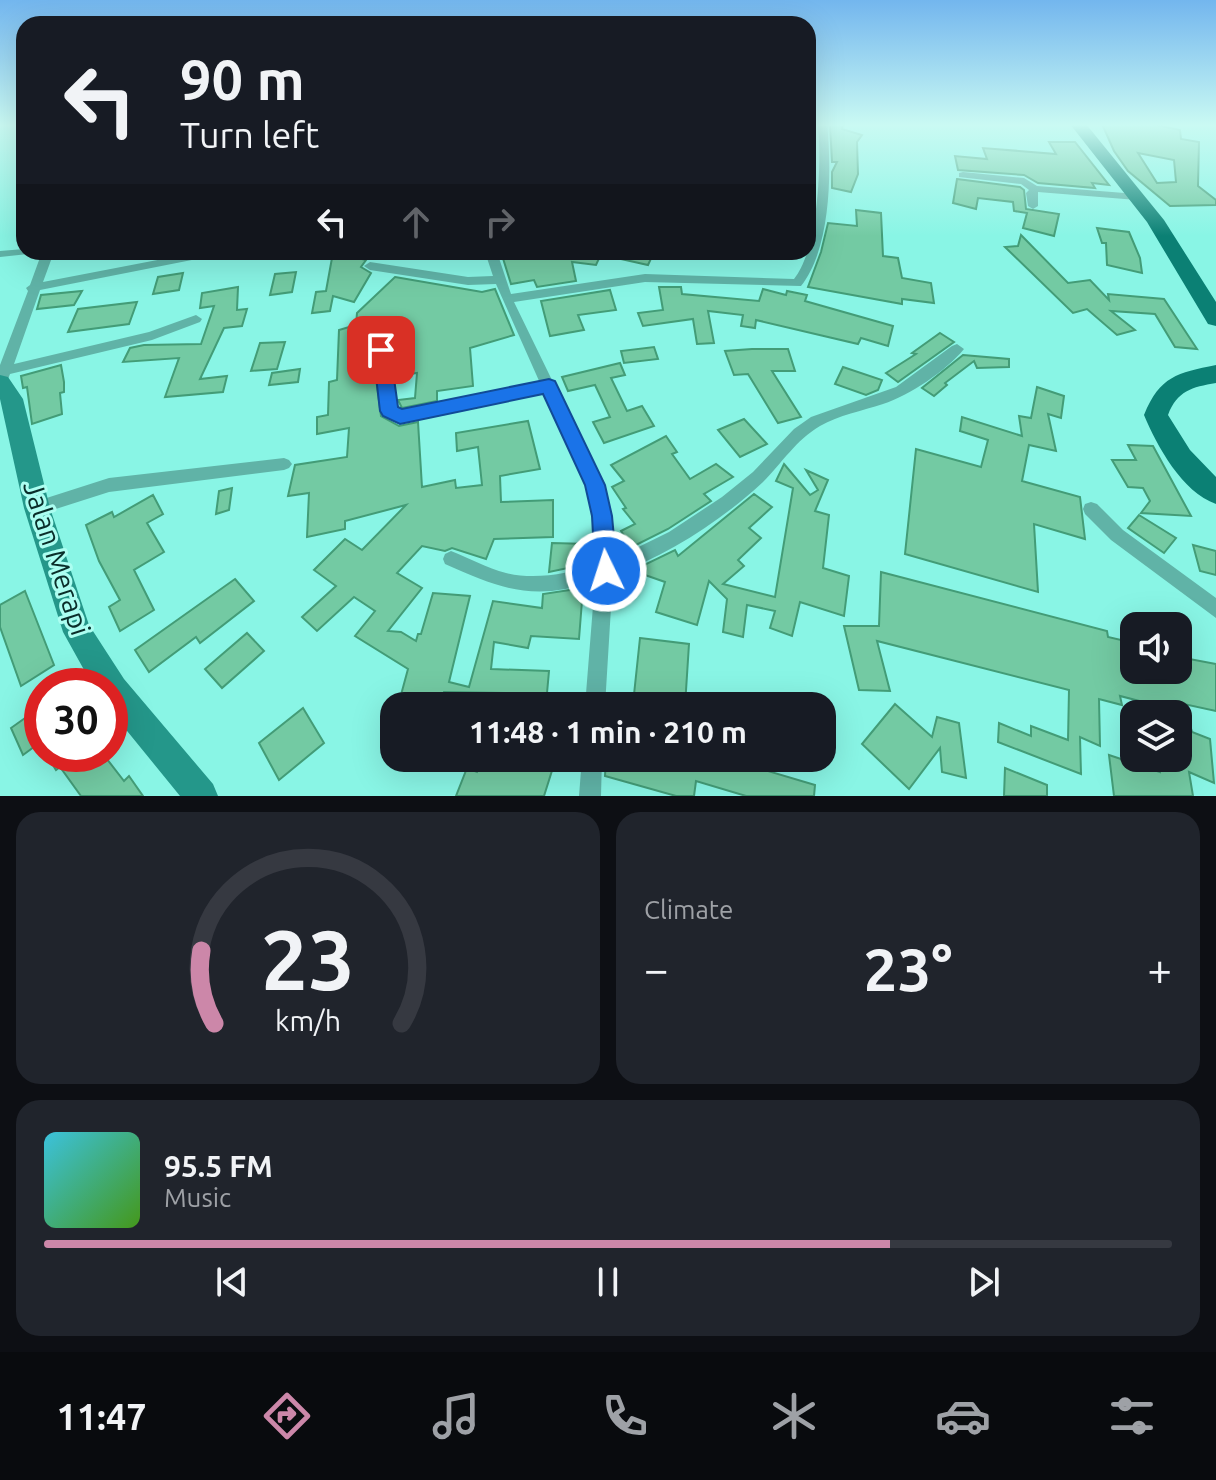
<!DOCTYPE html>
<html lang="en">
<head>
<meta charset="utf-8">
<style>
  body { margin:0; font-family:Ubuntu,sans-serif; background:#20242c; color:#f1f3f6; height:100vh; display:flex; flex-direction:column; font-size:30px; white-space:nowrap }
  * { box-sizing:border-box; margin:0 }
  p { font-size:26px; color:#9ea1a6 }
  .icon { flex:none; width:44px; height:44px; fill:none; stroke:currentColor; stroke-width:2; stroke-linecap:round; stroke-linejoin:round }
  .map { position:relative; height:796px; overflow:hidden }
  .panel { display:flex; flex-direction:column; gap:16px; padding:16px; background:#0d0f14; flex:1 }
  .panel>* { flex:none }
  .guide { position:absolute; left:16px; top:16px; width:800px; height:244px; border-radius:24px; box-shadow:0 8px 32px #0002; background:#171b24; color:#f1f3f6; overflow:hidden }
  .buttons { position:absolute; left:1120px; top:612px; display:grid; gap:16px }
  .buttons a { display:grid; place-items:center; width:72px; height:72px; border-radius:16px; background:#171b24; box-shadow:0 8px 32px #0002; font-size:40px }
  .speed { position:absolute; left:24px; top:668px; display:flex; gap:16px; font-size:40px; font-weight:700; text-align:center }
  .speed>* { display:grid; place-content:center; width:104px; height:104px; border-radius:50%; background:#171b24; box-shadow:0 8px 32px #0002; line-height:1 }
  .speed .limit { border:12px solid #d22; background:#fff; color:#111 }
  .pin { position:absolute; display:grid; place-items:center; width:68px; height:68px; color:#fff; margin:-34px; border-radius:16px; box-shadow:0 4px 12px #0006 }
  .me { position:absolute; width:88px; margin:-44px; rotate:356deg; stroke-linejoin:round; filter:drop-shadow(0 0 6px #0008) }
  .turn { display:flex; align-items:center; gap:28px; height:168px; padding:0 32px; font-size:36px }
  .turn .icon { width:104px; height:104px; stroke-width:2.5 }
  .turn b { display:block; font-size:56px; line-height:68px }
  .lanes { display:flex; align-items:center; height:76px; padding:0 32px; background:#0003; justify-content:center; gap:40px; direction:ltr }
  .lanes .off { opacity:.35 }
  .big { font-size:60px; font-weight:700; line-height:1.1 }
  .panel .widget { flex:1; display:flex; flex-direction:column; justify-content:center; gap:12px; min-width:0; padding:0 28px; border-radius:24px; background:#20242c }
  .panel .dial { align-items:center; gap:0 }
  .dial svg { height:208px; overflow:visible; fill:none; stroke:#363941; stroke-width:7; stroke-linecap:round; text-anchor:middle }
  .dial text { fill:#f1f3f6; stroke:none }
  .song { display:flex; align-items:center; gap:24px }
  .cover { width:96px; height:96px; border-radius:12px; background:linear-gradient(135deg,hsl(190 70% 55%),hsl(100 70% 35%)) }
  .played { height:8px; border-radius:4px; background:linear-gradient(90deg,#cc87a9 75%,#363941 75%) }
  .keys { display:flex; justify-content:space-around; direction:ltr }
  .heat { display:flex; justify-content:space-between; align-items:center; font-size:44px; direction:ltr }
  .panel .tiles { flex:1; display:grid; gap:16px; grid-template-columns:1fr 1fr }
  .widget:last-child { grid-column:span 2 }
  .trip { position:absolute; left:380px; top:692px; width:456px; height:80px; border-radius:24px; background:#171b24; box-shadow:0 8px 32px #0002; font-weight:700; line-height:80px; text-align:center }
  .dock { display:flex; height:128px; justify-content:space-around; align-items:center; background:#090b0e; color:#9ea1a6 }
  .dock .icon { width:56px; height:56px }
  .dock .current { color:#cc87a9 }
  .dock b { font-size:36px; color:#f1f3f6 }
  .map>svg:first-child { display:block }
  .building { fill:#73caa3; stroke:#439c77; stroke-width:2; fill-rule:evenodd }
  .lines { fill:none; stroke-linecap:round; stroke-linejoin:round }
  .street { fill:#60b3a7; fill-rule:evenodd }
  .secondary { fill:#24978a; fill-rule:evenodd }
  .primary { fill:#0b8074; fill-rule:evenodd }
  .route { fill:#1a73e8; stroke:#114b97; stroke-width:2 }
  .labels { text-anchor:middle; stroke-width:6; stroke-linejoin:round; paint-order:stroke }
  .near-street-label { font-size:28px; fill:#0a2e2a; stroke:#acfef1 }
</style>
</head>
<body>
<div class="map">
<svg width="1216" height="796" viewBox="0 0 1216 796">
  <rect width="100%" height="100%" fill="#89f5e5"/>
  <g class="building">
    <polygon points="830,124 843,124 842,129 862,135 857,142 858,174 851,192 832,188 832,172 837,162 832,162"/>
    <path d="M1102 124H1152L1180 130 1181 139 1199 142 1198 186 1216 200V205L1170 206 1128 171 1114 151ZM1138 153 1174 160 1176 182 1157 183Z"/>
    <polygon points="1049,142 1075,142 1109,185 1092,183 1095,188 1038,183 1024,175 958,170 955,156 987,159 983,148 1056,154"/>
    <polygon points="957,179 1020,187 1024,190 1026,209 1059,214 1054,236 1023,228 1027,213 1014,211 1013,202 978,198 976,209 953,203"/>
    <polygon points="856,210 881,213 883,256 898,258 902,278 931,283 934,303 902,299 902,304 808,287 821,252 828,223 857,226"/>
    <polygon points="1097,228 1129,232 1140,258 1142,273 1107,265 1106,243 1102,243"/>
    <polygon points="1021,235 1068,283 1090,280 1109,300 1108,294 1164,299 1197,349 1175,347 1155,314 1111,311 1135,330 1117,335 1087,309 1073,313 1005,247 1018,246"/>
    <polygon points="501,252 602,252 596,265 572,262 576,281 537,287 534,280 511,284"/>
    <polygon points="613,252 654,252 648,265 612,257"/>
    <polygon points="350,256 366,260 361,267 371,273 354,302 333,296 330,311 312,313 316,292 326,291 332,258"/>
    <polygon points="296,272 292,292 270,295 275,274"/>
    <polygon points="183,273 179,290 153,294 158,277"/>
    <polygon points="395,277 482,292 495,289 514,335 470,348 473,386 437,391 437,401 402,408 398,400 415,398 417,373 395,376 390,348 381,342 372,348 381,416 399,426 418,422 422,487 455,480 456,488 482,485 478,447 457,451 456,433 528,421 540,469 500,476 501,502 553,500 553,537 494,539 486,559 452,548 445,551 422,546 397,573 422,588 388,631 401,632 416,641 418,634 421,634 433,593 470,596 449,682 469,687 493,601 542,608 543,594 583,588 579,639 531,636 528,648 494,642 491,669 549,671 546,704 503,702 504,693 444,692 441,706 398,706 408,669 355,636 375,611 354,597 317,631 302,617 336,586 314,570 345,539 362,550 406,505 345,521 345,529 307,537 309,493 288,496 295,465 347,457 349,428 317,434 317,417 328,415 329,382 337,380 339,330 356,325 357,313"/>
    <polygon points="238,287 237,310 247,309 242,326 224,328 200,379 227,376 223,392 165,397 179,358 123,362 130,348 144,345 201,344 214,306 200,308 202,293"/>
    <polygon points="659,287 681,287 682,294 759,301 763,289 786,295 787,291 807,295 805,301 893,326 888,346 861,338 858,344 756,320 755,328 741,326 743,315 708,311 714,343 697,344 693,319 643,326 638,313 663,310"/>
    <polygon points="610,290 616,310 578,315 584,330 550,336 541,301"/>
    <polygon points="82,291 74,305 37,309 41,295"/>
    <polygon points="137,302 129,324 68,332 78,309"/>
    <polygon points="940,333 954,342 898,382 886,373 916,354 912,353"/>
    <polygon points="285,342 277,369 251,371 260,343"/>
    <polygon points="654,347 658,359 624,363 621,351"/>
    <polygon points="752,349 788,349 795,371 772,371 801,417 778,423 748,374 734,375 725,351"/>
    <polygon points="963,355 1009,359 1009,367 977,368 974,361 945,383 947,385 934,396 922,388"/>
    <polygon points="620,363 625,375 611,378 627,411 642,406 654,426 604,443 593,422 610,417 595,385 568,391 562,377"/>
    <polygon points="61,365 64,382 64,392 60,393 62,414 32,424 27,387 23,388 21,376"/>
    <polygon points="843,367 882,380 878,390 866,395 835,384"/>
    <polygon points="300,369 298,382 269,385 272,373"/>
    <polygon points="1037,387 1064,396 1061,418 1048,414 1056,451 1029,445 1022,481 1080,497 1085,539 1034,524 1038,592 905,554 916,449 981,467 988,440 960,431 962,417 1022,436 1019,416 1031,418"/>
    <polygon points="744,419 767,444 740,457 718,430"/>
    <polygon points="666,436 677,452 672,454 690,479 716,464 733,477 704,494 711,501 668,529 632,547 621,531 635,524 623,509 626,508 612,487 624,481 611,465"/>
    <polygon points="1128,445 1153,446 1191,516 1141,513 1150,501 1143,488 1128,487 1112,460 1136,460"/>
    <polygon points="784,464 810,495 818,490 806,470 828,480 815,511 829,515 823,568 849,576 844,616 800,602 792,636 770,628 775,611 747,605 743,637 723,632 727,599 709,581 697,625 656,612 665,582 645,575 644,565 675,550 678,556 754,494 772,507 749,528 761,538 738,560 744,566 723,584 775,597 793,488 776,481"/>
    <polygon points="232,488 229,510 216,514 219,491"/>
    <polygon points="153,495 163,514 147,523 164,552 134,570 154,610 120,631 109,607 120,600 99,561 86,525 112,512 114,517"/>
    <polygon points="1139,515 1176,538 1164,553 1128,528"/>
    <polygon points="552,543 588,544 587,564 549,572"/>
    <polygon points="1193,545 1216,551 1216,575 1200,571"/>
    <polygon points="881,572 1107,631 1108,637 1134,643 1134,670 1183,670 1179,657 1216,664 1216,711 1184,704 1192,732 1210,739 1214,783 1189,772 1193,796 1114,796 1109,755 1160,772 1160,760 1155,758 1178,758 1178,711 1120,696 1122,705 1099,699 1100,746 1080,737 1081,774 998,742 999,723 1031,736 1031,726 1068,740 1069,690 877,641 890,691 859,690 844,626 879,626"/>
    <polygon points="235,579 254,601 200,643 196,637 149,672 135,650"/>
    <polygon points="25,591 54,665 21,686 0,627 0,605"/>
    <polygon points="247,633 264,651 222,688 205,669"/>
    <polygon points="640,638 689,644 685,706 633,704"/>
    <polygon points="895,704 932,737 937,717 959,723 966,778 942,772 940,748 909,789 862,744"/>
    <polygon points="42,706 42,741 23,755 11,728"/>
    <polygon points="303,708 324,743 279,780 259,743"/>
    <polygon points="46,754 103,754 124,781 129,776 143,796 81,796 60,767 56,770"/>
    <polygon points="482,758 556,758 544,796 456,796 467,768 477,772"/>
    <polygon points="606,758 724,758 815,785 814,796 746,796 696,781 694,796 676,796 605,776"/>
    <polygon points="1005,768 1047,785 1047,796 1004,796"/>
  </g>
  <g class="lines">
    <g class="street">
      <path d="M818 124H827C832 170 831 249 801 286L645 282 514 302 603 485 608 513 612 560 669 532 722 497 753 472 794 429 811 417 896 387 952 346 957 344 964 349C946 371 910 395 883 404 862 411 839 415 820 426 796 440 782 463 763 482 721 521 667 556 613 575L605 706H585L595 581C534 602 501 589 445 564L443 559 445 554 451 551C469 558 487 568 506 573 534 580 568 574 595 565L592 513 587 485 544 392 400 423 384 415 382 411 374 350 381 345 388 350 396 408 401 411 540 383 496 284 468 285 370 270 364 266 370 262 468 277 493 276 485 252H497L511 294 645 274 794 279C818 250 822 163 818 124Z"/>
      <polygon points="963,172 1024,178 1037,186 1137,194 1142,197 1137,200 1038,192 1038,206 1033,209 1028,206 1026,193 1029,190 1021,184 959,177 959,173"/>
      <polygon points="24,249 24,252 30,252 28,254 0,257 0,251"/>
      <polygon points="42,252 54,252 43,282 199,252 218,253 212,256 40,290 14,364 149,332 196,315 202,319 200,322 152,340 10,374 8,379 0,379 0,365 28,291 26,288 30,285"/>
      <polygon points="284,458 289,460 292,464 289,468 284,470 109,492 37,515 31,513 29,508 31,503 109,478"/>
      <polygon points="1091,502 1097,504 1123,530 1216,598 1216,618 1111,540 1085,514 1083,509 1085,504"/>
      <polygon points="582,758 602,758 601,796 579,796"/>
    </g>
    <polygon class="secondary" points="0,375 8,377 23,399 50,508 89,625 124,679 213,784 218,796 180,796 110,710 110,686 93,686 63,632 24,508 0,399"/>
    <g class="primary">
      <polygon points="1070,124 1086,124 1164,220 1216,302 1216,326 1208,324 1147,222"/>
      <path d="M1216 365V383C1192 387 1177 391 1168 415L1190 450 1216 477V504C1182 492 1157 446 1144 415 1160 376 1177 373 1216 365Z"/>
    </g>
  </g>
  <linearGradient id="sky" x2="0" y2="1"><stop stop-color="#73b6ee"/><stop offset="0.53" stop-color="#cafaf3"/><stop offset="1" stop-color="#cafaf3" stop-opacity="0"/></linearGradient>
  <rect width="1216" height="236" fill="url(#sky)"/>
  <polygon class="route" points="381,344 390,350 398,407 402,409 549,379 555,381 605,485 612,516 617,571 614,578 606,581 598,578 595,571 592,516 585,485 543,394 400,424 383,416 380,411 373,350"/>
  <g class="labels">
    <g class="near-street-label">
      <text transform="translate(57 558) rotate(72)" y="10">Jalan Merapi</text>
    </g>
  </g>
</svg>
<div class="buttons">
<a><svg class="icon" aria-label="sound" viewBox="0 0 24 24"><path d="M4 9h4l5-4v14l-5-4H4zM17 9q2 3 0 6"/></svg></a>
<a><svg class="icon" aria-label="layers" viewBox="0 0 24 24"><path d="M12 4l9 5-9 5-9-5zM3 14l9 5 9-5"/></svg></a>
</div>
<div class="speed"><div class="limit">30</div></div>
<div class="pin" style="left:381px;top:350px;background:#d93025"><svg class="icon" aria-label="arrive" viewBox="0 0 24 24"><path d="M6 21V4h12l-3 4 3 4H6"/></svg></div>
<svg class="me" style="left:606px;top:571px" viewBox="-20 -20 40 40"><circle r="17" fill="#1a73e8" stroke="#fff" stroke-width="3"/><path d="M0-11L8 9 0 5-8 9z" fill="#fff"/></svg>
<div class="trip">11:48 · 1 min · 210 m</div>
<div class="guide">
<div class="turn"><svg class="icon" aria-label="left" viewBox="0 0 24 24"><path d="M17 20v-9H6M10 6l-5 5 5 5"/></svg><div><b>90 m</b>Turn left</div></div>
<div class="lanes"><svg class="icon" aria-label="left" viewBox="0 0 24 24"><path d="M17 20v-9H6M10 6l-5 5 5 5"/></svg><svg class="icon off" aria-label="ahead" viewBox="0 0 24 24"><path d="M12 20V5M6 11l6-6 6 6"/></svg><svg class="icon off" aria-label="right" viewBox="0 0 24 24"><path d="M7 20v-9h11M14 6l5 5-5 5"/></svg></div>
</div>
</div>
<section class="panel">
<div class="tiles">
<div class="widget dial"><svg viewBox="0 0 100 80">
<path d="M14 69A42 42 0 1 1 86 69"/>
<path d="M14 69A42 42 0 0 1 9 41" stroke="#cc87a9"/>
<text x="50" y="56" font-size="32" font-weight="700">23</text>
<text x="50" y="72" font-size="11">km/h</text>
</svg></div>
<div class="widget"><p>Climate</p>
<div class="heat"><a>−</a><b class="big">23°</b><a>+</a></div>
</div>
<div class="widget">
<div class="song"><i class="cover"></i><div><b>95.5 FM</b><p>Music</p></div></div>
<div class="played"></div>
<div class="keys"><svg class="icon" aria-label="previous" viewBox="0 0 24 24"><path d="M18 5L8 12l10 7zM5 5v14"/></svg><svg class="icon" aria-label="pause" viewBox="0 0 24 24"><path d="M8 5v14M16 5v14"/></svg><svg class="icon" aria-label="next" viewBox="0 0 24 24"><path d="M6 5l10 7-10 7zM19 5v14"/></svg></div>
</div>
</div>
</section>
<nav class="dock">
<b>11:47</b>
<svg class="icon current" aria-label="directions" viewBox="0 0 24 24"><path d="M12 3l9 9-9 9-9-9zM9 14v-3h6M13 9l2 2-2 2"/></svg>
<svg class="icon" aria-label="music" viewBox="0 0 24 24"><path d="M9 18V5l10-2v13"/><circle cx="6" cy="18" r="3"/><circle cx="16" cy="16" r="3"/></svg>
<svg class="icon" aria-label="phone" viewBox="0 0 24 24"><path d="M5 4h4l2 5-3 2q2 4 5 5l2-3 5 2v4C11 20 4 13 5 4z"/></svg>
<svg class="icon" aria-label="climate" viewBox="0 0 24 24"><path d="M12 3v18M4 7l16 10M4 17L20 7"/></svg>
<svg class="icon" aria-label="car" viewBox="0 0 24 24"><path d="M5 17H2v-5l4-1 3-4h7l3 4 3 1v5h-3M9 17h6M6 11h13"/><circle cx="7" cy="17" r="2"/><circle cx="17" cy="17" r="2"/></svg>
<svg class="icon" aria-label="filters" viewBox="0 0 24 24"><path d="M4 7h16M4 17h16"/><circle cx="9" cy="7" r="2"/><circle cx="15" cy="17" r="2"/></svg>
</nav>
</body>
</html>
